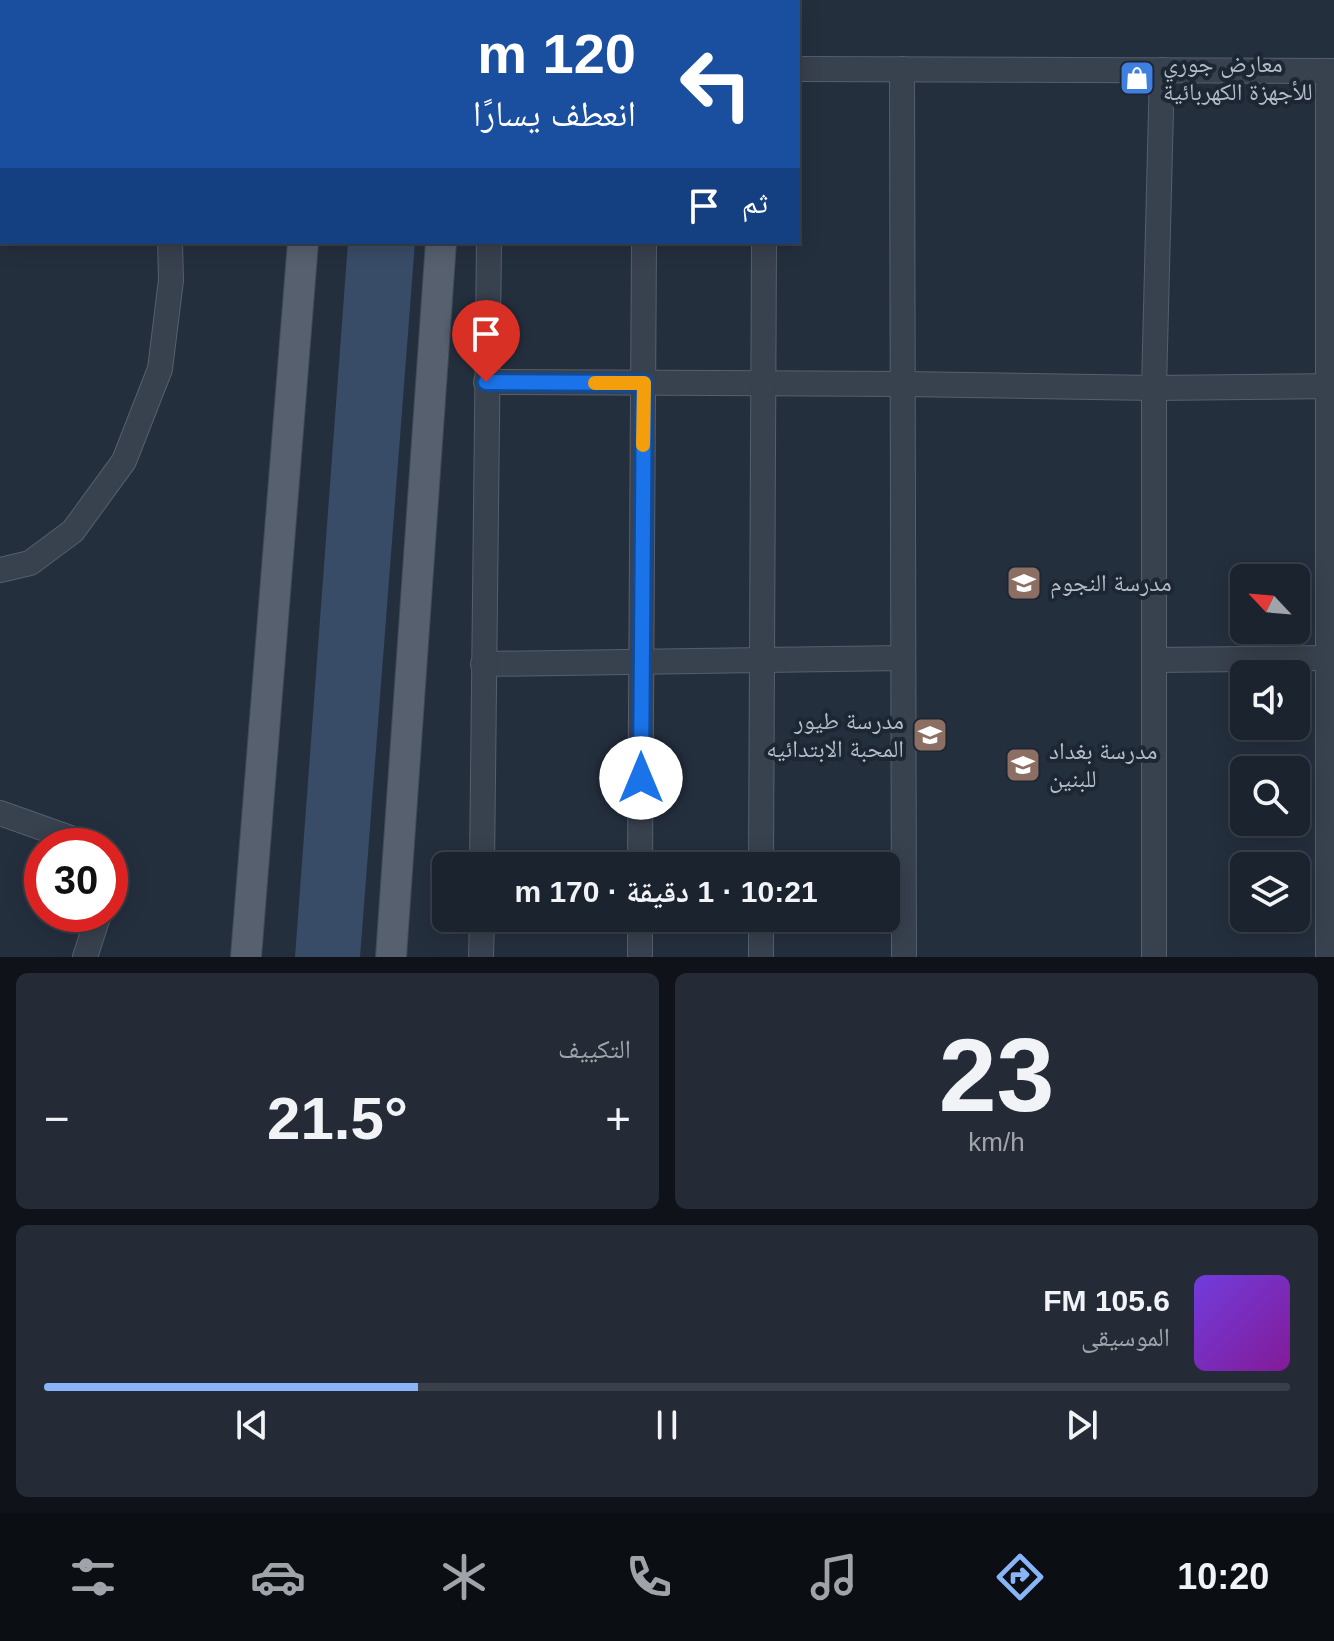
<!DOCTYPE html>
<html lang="ar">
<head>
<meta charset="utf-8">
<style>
  body { margin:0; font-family:Helvetica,"Noto Naskh Arabic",sans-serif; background:#242b36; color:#f1f3f6; direction:rtl; height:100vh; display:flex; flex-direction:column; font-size:30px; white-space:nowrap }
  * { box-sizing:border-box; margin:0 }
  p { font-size:26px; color:#a0a4aa }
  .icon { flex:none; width:44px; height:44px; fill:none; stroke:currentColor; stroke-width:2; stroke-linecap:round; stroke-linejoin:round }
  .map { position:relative; height:957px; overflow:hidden; direction:ltr }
  .side { display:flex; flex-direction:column; gap:16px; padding:16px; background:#0f1319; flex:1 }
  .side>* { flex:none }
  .hud { position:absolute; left:0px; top:0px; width:800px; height:244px; box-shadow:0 4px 20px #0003,0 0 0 2px #39404a; direction:rtl; background:#1a4fa0; color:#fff; overflow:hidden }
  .needle { width:52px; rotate:296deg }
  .controls { position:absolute; left:1230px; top:564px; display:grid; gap:16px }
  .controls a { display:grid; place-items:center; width:80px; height:80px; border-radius:12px; background:#1b232e; box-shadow:0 4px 20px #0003,0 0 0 2px #39404a; font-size:40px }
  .speed { position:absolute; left:24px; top:828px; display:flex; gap:16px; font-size:40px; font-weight:700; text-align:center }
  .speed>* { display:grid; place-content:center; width:104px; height:104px; border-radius:50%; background:#1b232e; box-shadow:0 4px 20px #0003,0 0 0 2px #39404a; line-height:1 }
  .speed .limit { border:12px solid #d22; background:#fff; color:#111 }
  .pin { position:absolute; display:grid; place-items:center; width:68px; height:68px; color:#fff; margin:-82px -34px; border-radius:50% 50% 50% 0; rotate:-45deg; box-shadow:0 0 8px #0007 }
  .pin .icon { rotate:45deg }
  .me { position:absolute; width:88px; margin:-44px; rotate:0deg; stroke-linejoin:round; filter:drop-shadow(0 0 6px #0008) }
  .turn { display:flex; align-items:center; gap:28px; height:168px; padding:0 32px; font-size:36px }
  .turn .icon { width:104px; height:104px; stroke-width:2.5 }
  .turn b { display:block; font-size:56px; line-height:68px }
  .then { display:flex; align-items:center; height:76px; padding:0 32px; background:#0003; gap:16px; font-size:30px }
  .big { font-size:60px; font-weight:700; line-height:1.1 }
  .side .card { flex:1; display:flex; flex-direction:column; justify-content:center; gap:12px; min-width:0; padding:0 28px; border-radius:12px; background:#242b36 }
  .side .dial { align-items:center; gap:0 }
  .dial b { font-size:104px; line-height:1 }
  .song { display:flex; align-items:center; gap:24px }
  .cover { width:96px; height:96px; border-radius:12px; background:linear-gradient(135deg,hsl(260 70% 55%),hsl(290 70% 35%)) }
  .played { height:8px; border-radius:4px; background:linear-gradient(90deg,#8ab4f8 30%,#39404a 30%) }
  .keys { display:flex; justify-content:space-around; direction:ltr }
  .heat { display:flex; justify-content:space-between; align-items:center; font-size:44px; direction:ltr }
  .side .tiles { flex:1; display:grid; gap:16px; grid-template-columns:1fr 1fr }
  .card:last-child { grid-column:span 2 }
  .trip { position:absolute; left:432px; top:852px; width:468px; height:80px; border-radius:12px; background:#1b232e; box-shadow:0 4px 20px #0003,0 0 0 2px #39404a; font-weight:700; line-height:80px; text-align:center; direction:rtl }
  .tab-bar { display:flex; height:128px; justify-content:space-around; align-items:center; background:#0b0e12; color:#a0a4aa }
  .tab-bar .icon { width:56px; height:56px }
  .tab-bar .selected { color:#8ab4f8 }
  .tab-bar b { font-size:36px; color:#f1f3f6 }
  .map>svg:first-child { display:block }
  .water { fill:#394c67 }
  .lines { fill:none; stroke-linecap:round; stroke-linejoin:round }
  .minor-casing { stroke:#565f6c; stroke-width:26 }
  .major-casing { stroke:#414a57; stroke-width:32 }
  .minor { stroke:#38414e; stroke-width:24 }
  .major { stroke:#56606e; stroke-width:30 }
  .route-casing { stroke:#114b97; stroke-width:20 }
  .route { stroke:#1a73e8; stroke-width:14 }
  .slow { stroke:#f59e0b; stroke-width:14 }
  .labels { text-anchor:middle; stroke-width:8; stroke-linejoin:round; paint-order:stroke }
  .poi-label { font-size:24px; fill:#b4bcc9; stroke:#1d2633; text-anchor:start }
</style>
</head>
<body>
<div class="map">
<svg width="1334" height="957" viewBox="0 0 1334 957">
  <rect width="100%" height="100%" fill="#242f3e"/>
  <polygon class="water" points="348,242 415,242 360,957 295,957"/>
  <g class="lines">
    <defs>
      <g id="minor">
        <polyline points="19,0 23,2"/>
        <polyline points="181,2 182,0"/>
        <polyline points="798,69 1334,71"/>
        <polyline points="902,69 904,957"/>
        <polyline points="1328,71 1328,957"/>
        <polyline points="0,180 2,180"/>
        <polyline points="486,382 903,384 1154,388 1334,386"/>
        <polyline points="0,570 30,563 73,531 124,461 160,369 171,280 170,242"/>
        <polyline points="1154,660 1328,658"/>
        <polyline points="483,664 903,658"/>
        <polyline points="0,813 93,846"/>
        <polyline points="482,866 489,242"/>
        <polyline points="640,866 644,242"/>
        <polyline points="761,866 764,242"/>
        <polyline points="110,879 110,881"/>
        <polyline points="85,957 99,914"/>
        <polyline points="481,957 482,918"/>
        <polyline points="640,957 640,918"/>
        <polyline points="761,957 761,918"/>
        <polyline points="1154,957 1154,388 1162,70"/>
      </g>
      <g id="major">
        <polyline points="322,2 323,0"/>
        <polyline points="455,2 455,0"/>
        <polyline points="246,957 303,242"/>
        <polyline points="391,957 441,242"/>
      </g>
    </defs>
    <use href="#minor" class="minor-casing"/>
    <use href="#major" class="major-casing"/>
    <use href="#minor" class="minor"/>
    <use href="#major" class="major"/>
  </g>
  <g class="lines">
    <defs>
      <polyline id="route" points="486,382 644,383 641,778"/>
    </defs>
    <use href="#route" class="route-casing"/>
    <use href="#route" class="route"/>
    <polyline class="slow" points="595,383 644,383 643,445"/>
  </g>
  <defs>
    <symbol id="shop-square" viewBox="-11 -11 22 22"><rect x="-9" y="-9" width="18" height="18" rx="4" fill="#3f7fe0" stroke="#1d2633"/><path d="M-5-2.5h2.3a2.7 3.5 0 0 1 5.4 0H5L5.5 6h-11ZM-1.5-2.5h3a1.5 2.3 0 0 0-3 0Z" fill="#fff"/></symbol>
    <symbol id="school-square" viewBox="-11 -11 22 22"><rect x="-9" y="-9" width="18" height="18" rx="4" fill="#8d6e63" stroke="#1d2633"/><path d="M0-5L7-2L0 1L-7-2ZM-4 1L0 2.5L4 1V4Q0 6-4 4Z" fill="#fff"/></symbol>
  </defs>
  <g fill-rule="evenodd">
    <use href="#shop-square" x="1117" y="58" width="40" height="40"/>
    <use href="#school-square" x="1004" y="563" width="40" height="40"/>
    <use href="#school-square" x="910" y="715" width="40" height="40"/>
    <use href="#school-square" x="1003" y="745" width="40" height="40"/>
  </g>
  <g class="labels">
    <g class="poi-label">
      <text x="1163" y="72">معارض جوري<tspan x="1163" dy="28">للأجهزة الكهربائية</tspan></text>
      <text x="1050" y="591">مدرسة النجوم</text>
      <text x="904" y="729" text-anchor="end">مدرسة طيور<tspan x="904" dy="28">المحبة الابتدائيه</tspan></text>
      <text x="1049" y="759">مدرسة بغداد<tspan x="1049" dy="28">للبنين</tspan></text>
    </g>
  </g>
</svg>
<div class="controls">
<a><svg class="needle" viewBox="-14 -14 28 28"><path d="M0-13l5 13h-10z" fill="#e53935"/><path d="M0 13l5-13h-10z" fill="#a0a4aa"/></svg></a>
<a><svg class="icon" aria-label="sound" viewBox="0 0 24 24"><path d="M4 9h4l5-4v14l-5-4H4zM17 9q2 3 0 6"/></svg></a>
<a><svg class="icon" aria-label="search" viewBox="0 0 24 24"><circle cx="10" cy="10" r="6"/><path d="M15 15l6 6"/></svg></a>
<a><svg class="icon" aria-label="layers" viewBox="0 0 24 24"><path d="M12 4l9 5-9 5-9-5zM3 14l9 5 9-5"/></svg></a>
</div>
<div class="speed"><div class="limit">30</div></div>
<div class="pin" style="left:486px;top:382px;background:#d93025"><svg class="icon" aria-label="arrive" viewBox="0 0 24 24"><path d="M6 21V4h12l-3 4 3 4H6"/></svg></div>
<svg class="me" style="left:641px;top:778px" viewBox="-20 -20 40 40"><circle r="19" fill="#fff"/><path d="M0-13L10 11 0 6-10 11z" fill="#1a73e8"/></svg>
<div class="trip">10:21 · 1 دقيقة · 170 m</div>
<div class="hud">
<div class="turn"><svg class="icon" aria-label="left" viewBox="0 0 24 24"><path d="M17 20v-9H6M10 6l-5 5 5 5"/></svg><div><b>120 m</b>انعطف يسارًا</div></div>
<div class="then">ثم<svg class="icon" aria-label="arrive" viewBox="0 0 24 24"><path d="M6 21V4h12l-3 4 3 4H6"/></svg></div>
</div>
</div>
<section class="side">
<div class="tiles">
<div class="card dial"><b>23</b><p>km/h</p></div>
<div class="card"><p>التكييف</p>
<div class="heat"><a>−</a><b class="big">21.5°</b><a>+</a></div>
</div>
<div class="card">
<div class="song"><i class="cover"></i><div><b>105.6 FM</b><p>الموسيقى</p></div></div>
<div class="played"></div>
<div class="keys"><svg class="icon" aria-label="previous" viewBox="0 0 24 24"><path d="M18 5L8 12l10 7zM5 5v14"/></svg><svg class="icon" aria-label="pause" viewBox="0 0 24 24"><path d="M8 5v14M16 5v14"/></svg><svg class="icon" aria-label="next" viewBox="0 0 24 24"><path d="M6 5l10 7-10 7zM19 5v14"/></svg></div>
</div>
</div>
</section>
<nav class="tab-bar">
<b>10:20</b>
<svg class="icon selected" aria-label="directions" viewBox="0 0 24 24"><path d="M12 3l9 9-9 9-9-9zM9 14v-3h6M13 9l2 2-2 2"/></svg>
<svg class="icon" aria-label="music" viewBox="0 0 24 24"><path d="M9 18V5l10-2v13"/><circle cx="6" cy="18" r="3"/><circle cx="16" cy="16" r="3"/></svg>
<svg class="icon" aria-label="phone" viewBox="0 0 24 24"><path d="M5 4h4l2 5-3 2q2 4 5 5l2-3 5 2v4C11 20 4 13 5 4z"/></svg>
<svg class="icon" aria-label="climate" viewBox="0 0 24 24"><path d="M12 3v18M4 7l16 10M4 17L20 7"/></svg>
<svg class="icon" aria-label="car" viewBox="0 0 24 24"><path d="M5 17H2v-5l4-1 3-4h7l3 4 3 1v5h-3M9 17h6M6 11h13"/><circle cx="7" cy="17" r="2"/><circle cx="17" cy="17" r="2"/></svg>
<svg class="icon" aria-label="filters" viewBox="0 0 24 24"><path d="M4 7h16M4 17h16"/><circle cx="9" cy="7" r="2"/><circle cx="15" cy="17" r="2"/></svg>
</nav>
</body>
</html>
